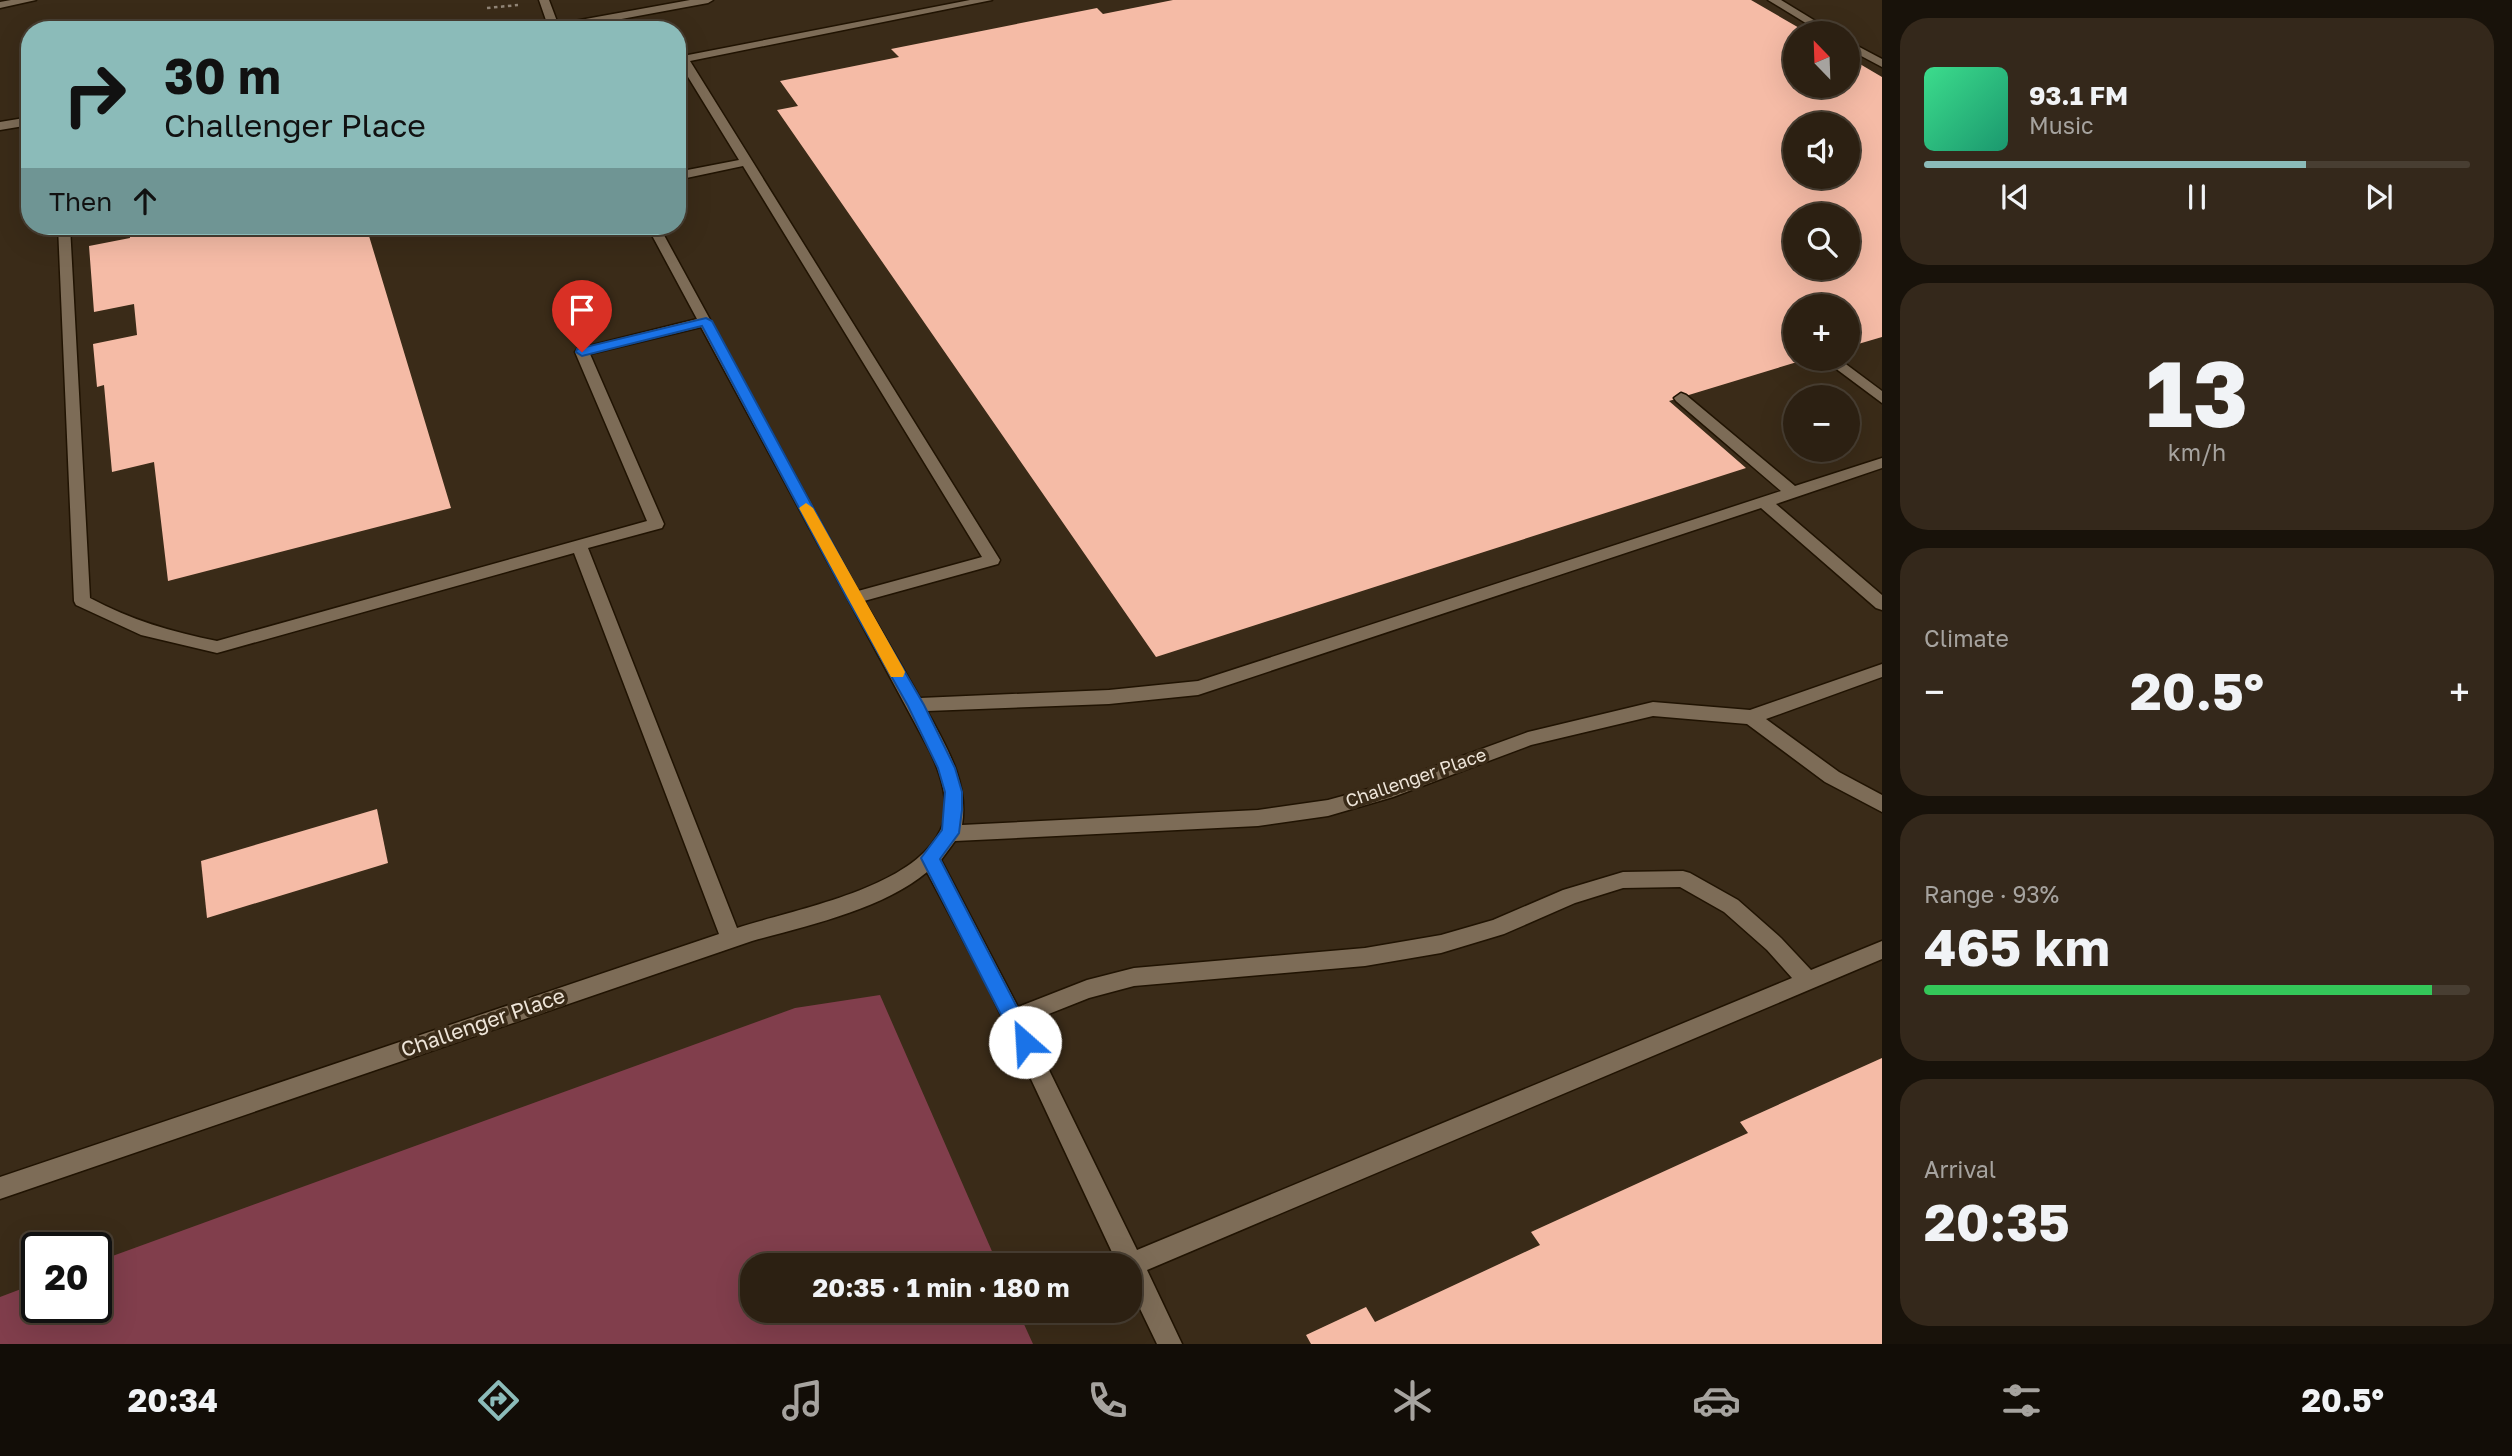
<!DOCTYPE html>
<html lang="en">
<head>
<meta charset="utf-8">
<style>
  body { margin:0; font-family:"Golos Text",sans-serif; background:#34281b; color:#f1f3f6; height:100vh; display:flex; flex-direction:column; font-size:26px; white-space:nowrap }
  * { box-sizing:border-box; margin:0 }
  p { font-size:23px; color:#a6a39f }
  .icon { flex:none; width:38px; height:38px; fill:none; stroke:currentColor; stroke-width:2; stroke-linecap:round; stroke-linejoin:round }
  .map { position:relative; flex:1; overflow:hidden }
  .drawer { display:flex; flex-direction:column; gap:18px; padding:18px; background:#18120a; width:630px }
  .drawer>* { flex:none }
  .hud { position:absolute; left:21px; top:21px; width:665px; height:214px; border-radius:28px; box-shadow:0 7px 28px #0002,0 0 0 2px #483e32; background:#8bbbb9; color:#111; overflow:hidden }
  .needle { width:46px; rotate:337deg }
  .controls { position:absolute; left:1783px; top:21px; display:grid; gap:14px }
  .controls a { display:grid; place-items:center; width:77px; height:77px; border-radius:50%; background:#2c2012; box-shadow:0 7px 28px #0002,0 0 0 2px #483e32; font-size:35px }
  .speed { position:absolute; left:21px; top:1232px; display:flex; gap:14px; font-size:35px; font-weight:700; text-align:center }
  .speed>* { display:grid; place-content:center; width:91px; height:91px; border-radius:50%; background:#2c2012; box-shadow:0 7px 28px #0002,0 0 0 2px #483e32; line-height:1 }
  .speed .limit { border:4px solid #111; border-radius:10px; background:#fff; color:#111 }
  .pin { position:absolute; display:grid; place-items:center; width:60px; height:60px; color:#fff; margin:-72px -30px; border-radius:50% 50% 50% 0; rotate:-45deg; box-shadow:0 0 7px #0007 }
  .pin .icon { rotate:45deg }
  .me { position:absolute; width:77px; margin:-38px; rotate:334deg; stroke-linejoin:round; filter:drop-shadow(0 0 5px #0008) }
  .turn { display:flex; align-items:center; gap:24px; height:147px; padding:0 28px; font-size:32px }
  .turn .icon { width:91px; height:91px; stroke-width:2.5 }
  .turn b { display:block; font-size:49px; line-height:60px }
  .then { display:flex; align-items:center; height:66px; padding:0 28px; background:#0003; gap:14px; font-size:26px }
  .big { font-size:52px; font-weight:700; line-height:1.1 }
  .drawer .card { flex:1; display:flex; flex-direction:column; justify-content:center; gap:10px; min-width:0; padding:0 24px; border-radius:28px; background:#34281b }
  .drawer .dial { align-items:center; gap:0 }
  .dial b { font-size:91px; line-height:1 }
  .song { display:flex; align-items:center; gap:21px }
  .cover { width:84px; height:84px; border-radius:10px; background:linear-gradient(135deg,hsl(150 70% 55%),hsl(160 70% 35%)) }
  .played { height:7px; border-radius:4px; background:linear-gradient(90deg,#8bbbb9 70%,#483e32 70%) }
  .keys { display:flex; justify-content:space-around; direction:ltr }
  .heat { display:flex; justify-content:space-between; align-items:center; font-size:38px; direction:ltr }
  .charge { height:10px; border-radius:5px; background:linear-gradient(90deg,#34c759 93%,#483e32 0) }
  .trip { position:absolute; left:740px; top:1253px; width:402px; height:70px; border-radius:28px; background:#2c2012; box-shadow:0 7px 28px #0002,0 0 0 2px #483e32; font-weight:700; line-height:70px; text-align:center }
  .menu { display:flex; height:112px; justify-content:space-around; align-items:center; background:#120d07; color:#a6a39f }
  .menu .icon { width:49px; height:49px }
  .menu .current { color:#8bbbb9 }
  .menu b { font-size:32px; color:#f1f3f6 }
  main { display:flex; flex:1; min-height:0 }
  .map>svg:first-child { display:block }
  .green { fill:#813e4c }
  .building { fill:#f5bba6; fill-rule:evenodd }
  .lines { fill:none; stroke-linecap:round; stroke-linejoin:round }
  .minor-casing { stroke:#201302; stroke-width:3 }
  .path { stroke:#918576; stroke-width:2.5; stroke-dasharray:3.5 3.5; stroke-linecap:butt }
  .minor { fill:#7d6c57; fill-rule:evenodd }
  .route { fill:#1a73e8; stroke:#114b97; stroke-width:2 }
  .slow { fill:#f59e0b }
  .labels { text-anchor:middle; stroke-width:7; stroke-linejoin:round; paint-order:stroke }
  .street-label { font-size:18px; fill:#eee5d9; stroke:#3a2b18 }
  .near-street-label { font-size:21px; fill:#eee5d9; stroke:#3a2b18 }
</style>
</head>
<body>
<main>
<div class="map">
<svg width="1882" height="1344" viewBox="0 0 1882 1344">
  <rect width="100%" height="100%" fill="#3a2b18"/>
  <polygon class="green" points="880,995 998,1265 752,1265 752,1311 1018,1311 1033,1344 0,1344 0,1297 37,1283 37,1307 96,1307 96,1262 795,1008"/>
  <g class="building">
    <path d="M1173 0H1751L1808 33H1796V86H1848V57L1882 77V337L1848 347V306H1796V359H1807L1669 401 1746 468 1156 657 777 110 798 106 780 81 899 57 891 49 1097 8 1103 14ZM1796 124H1848V177H1796ZM1796 215H1848V268H1796Z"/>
    <polygon points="129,226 366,226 451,508 168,581 154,462 112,472 104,385 97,387 93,344 137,335 134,304 94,312 89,246 130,238"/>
    <polygon points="377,809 388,863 207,918 201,861"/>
    <polygon points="1882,1058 1882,1344 1311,1344 1306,1335 1366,1307 1375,1322 1540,1245 1531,1232 1748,1133 1740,1122"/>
  </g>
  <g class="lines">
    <defs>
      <g id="minor">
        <polygon points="11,0 36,0 0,8 0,2"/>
        <polygon points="539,0 549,0 558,24 690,0 713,0 708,3 562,30 537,30 548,26"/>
        <path d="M970 0H992L690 61 1000 560 998 564 864 601 920 698 1109 690 1198 681 1781 491 1676 401 1674 398 1681 393 1686 395 1795 486 1882 458V468L1776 504 1882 595V610L1876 608 1761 508 1198 695 1109 704 927 711C946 746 969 783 962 825L1258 810 1328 800 1383 785 1528 732 1653 702 1750 710 1882 664V677L1766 719 1839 772 1882 795V812L1825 782 1747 724 1653 716 1531 745 1393 797 1328 816 1258 826 955 841 941 860 1018 1007 1087 980 1134 968 1365 948 1441 935 1493 920 1563 890 1623 872 1683 871 1690 873 1738 900 1781 938 1811 970 1882 941V959L1147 1270 1182 1344H1157L1130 1288V1265H1118L986 983 927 872C883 909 807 926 752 941L0 1199V1177L719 934 574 553 217 653 141 635 76 605 74 601 58 226H70L90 598C131 620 172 632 217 641L647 521 575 352 577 349 697 319 647 226H659L858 591 982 557 743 166 677 180V172L739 160 677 59 683 56ZM701 327 930 751C940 772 952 806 941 829 914 889 794 909 737 928L588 548 662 528 664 524 590 354ZM1680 887 1724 912 1767 950 1792 978 1137 1250 1026 1023 1089 998 1134 986 1365 966 1441 953 1504 934 1575 903 1623 888Z"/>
        <polygon points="1768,0 1781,0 1835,33 1822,33"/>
        <polygon points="1848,41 1882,59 1882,67 1848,49"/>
        <polygon points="30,117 30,125 0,130 0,122"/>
        <polygon points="1823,359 1839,359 1882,391 1882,403"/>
      </g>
    </defs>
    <use href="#minor" class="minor-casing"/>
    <polyline class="path" points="487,8 518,5"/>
    <use href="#minor" class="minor"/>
  </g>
  <polygon class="route" points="706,318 712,321 862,598 924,705 955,768 962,792 962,810 959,833 940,859 1032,1036 1035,1042 1032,1048 1025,1051 1018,1048 921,858 942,830 945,792 938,768 908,706 847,598 702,326 582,356 576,352 577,349"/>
  <polygon class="slow" points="806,503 813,508 903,668 905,672 903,677 891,677 799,508"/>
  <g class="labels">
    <g class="street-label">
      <text transform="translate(1416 778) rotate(-19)" y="6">Challenger Place</text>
    </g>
    <g class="near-street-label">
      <text transform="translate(483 1023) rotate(-19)" y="7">Challenger Place</text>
    </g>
  </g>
</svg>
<div class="controls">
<a><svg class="needle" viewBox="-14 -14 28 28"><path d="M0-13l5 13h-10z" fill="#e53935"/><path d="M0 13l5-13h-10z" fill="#a6a39f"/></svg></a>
<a><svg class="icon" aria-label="sound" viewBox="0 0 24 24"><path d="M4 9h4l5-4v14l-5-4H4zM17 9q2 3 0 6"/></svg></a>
<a><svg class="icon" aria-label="search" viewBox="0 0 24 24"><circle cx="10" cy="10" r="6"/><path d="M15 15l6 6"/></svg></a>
<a>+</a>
<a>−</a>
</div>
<div class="speed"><div class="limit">20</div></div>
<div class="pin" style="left:582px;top:352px;background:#d93025"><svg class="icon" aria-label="arrive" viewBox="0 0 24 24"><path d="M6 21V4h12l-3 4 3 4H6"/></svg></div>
<svg class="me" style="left:1025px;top:1042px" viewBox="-20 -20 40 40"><circle r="19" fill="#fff"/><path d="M0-13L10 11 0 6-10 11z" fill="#1a73e8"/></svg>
<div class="trip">20:35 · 1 min · 180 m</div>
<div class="hud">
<div class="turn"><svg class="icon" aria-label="right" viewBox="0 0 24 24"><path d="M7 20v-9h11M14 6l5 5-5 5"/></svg><div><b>30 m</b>Challenger Place</div></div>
<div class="then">Then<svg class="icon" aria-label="ahead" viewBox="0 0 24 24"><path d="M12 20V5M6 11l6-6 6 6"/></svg></div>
</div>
</div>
<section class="drawer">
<div class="card">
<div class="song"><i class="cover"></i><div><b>93.1 FM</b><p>Music</p></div></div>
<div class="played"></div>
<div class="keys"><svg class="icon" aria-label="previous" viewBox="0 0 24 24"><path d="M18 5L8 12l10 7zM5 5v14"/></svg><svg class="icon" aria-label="pause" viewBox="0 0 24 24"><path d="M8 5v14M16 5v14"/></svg><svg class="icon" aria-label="next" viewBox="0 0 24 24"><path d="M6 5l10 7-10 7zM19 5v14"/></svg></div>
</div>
<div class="card dial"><b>13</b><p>km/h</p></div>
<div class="card"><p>Climate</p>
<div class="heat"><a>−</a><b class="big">20.5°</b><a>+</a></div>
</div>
<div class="card"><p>Range · 93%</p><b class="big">465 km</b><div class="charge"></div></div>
<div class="card"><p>Arrival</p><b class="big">20:35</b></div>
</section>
</main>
<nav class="menu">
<b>20:34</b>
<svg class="icon current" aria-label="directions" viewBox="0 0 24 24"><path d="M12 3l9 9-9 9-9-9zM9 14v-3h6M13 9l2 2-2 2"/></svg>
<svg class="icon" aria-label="music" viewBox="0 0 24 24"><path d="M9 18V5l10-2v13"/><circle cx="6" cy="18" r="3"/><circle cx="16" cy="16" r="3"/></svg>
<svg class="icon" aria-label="phone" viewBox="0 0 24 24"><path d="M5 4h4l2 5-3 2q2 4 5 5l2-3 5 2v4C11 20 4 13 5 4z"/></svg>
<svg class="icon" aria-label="climate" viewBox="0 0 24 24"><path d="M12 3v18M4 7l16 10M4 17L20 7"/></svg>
<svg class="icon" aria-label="car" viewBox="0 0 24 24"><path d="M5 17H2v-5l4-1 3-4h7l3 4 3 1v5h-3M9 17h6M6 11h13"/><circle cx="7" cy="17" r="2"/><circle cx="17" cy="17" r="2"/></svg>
<svg class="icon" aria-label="filters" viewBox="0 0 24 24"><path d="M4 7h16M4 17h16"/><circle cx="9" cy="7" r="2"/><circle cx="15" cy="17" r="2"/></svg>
<b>20.5°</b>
</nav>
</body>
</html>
